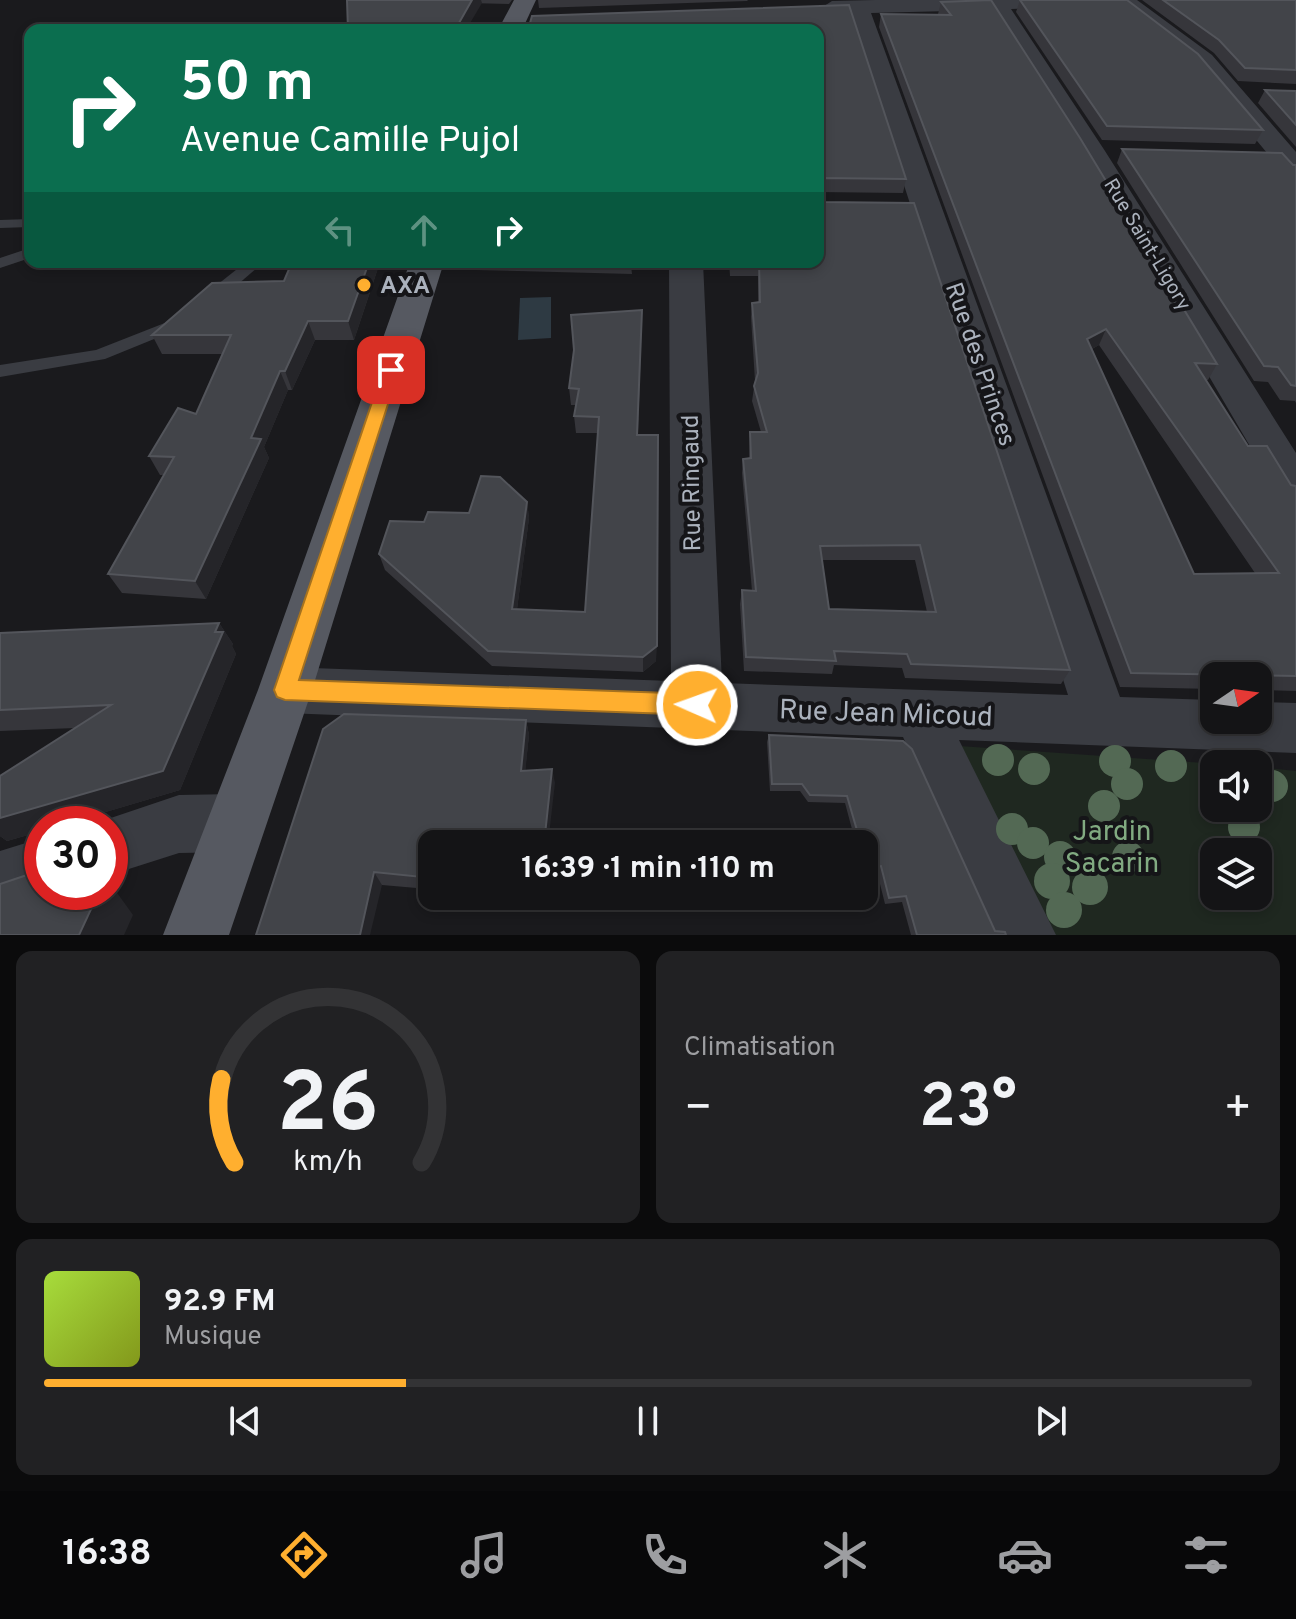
<!DOCTYPE html>
<html lang="fr">
<head>
<meta charset="utf-8">
<style>
  body { margin:0; font-family:Overpass,sans-serif; background:#212123; color:#f1f3f6; height:100vh; display:flex; flex-direction:column; font-size:30px; white-space:nowrap }
  * { box-sizing:border-box; margin:0 }
  p { font-size:26px; color:#9d9ea1 }
  .icon { flex:none; width:44px; height:44px; fill:none; stroke:currentColor; stroke-width:2; stroke-linecap:round; stroke-linejoin:round }
  .map { position:relative; height:935px; overflow:hidden }
  .drawer { display:flex; flex-direction:column; gap:16px; padding:16px; background:#0b0b0c; flex:1 }
  .drawer>* { flex:none }
  .banner { position:absolute; left:24px; top:24px; width:800px; height:244px; border-radius:16px; box-shadow:0 4px 12px #0003,0 0 0 2px #333335; background:#0b6e4f; color:#fff; overflow:hidden }
  .needle { width:52px; rotate:77deg }
  .controls { position:absolute; left:1200px; top:662px; display:grid; gap:16px }
  .controls a { display:grid; place-items:center; width:72px; height:72px; border-radius:16px; background:#141416; box-shadow:0 4px 12px #0003,0 0 0 2px #333335; font-size:40px }
  .speed { position:absolute; left:24px; top:806px; display:flex; gap:16px; font-size:40px; font-weight:700; text-align:center }
  .speed>* { display:grid; place-content:center; width:104px; height:104px; border-radius:50%; background:#141416; box-shadow:0 4px 12px #0003,0 0 0 2px #333335; line-height:1 }
  .speed .limit { border:12px solid #d22; background:#fff; color:#111 }
  .pin { position:absolute; display:grid; place-items:center; width:68px; height:68px; color:#fff; margin:-34px; border-radius:16px; box-shadow:0 4px 12px #0006 }
  .me { position:absolute; width:88px; margin:-44px; rotate:272deg; stroke-linejoin:round; filter:drop-shadow(0 0 6px #0008) }
  .turn { display:flex; align-items:center; gap:28px; height:168px; padding:0 24px; font-size:36px }
  .turn .icon { width:104px; height:104px; stroke-width:2.5 }
  .turn b { display:block; font-size:56px; line-height:68px }
  .lanes { display:flex; align-items:center; height:76px; padding:0 24px; background:#0003; justify-content:center; gap:40px; direction:ltr }
  .lanes .off { opacity:.35 }
  .big { font-size:60px; font-weight:700; line-height:1.1 }
  .drawer .tile { flex:1; display:flex; flex-direction:column; justify-content:center; gap:12px; min-width:0; padding:0 28px; border-radius:16px; background:#212123 }
  .drawer .dial { align-items:center; gap:0 }
  .dial svg { height:208px; overflow:visible; fill:none; stroke:#333335; stroke-width:7; stroke-linecap:round; text-anchor:middle }
  .dial text { fill:#f1f3f6; stroke:none }
  .song { display:flex; align-items:center; gap:24px }
  .cover { width:96px; height:96px; border-radius:12px; background:linear-gradient(135deg,hsl(80 70% 55%),hsl(70 70% 35%)) }
  .played { height:8px; border-radius:4px; background:linear-gradient(90deg,#ffaf2f 30%,#333335 30%) }
  .keys { display:flex; justify-content:space-around; direction:ltr }
  .heat { display:flex; justify-content:space-between; align-items:center; font-size:44px; direction:ltr }
  .drawer .tiles { flex:1; display:grid; gap:16px; grid-template-columns:1fr 1fr }
  .tile:last-child { grid-column:span 2 }
  .trip { position:absolute; left:418px; top:830px; width:460px; height:80px; border-radius:16px; background:#141416; box-shadow:0 4px 12px #0003,0 0 0 2px #333335; font-weight:700; line-height:80px; text-align:center }
  .menu { display:flex; height:128px; justify-content:space-around; align-items:center; background:#080809; color:#9d9ea1 }
  .menu .icon { width:56px; height:56px }
  .menu .selected { color:#ffaf2f }
  .menu b { font-size:36px; color:#f1f3f6 }
  .map>svg:first-child { display:block }
  .green { fill:#1f2820; fill-rule:evenodd }
  .water { fill:#2e3a43 }
  .lines { fill:none; stroke-linecap:round; stroke-linejoin:round }
  .lane { fill:#3a3c42; fill-rule:evenodd }
  .street { fill:#3a3c42; fill-rule:evenodd }
  .primary { fill:#565961; fill-rule:evenodd }
  .tree { fill:#536954 }
  .wall { fill:#36363b; fill-rule:evenodd }
  .shaded-wall { fill:#252529 }
  .building { fill:#424449; stroke:#53555b; stroke-width:2; fill-rule:evenodd }
  .route { fill:#ffaf2f; stroke:#a6721f; stroke-width:2 }
  .poi-dot { fill:#ffaf2f; stroke:#151518; stroke-width:3 }
  .labels { text-anchor:middle; stroke-width:8; stroke-linejoin:round; paint-order:stroke }
  .far-street-label { font-size:20px; fill:#abb2bd; stroke:#151518 }
  .poi-label { font-size:24px; font-weight:bold; fill:#abb2bd; stroke:#151518; text-anchor:start }
  .street-label { font-size:24px; fill:#abb2bd; stroke:#151518 }
  .near-street-label { font-size:28px; fill:#abb2bd; stroke:#151518 }
  .near-park-label { font-size:28px; fill:#81aa81; stroke:#151518 }
</style>
</head>
<body>
<div class="map">
<svg width="1296" height="935" viewBox="0 0 1296 935">
  <rect width="100%" height="100%" fill="#1a1a1d"/>
  <path class="green" d="M959 746 1219 764H1214V808H1258V767L1296 771V935H1047ZM1214 852H1258V896H1214Z"/>
  <polygon class="water" points="551,297 551,338 518,340 520,298"/>
  <g class="lines">
    <g class="lane">
      <polygon points="30,219 30,227 0,228 0,220"/>
      <polygon points="30,248 30,258 0,268 0,258"/>
      <polygon points="246,262 264,262 215,304 203,304 201,300 203,296"/>
      <polygon points="180,317 189,322 186,326 105,359 0,377 0,365 96,350"/>
    </g>
    <g class="street">
      <polygon points="1094,0 1083,7 1011,9 1105,151 1296,453 1296,504 1281,499 1077,151 989,10 871,13 1120,697 1214,700 1214,720 1258,720 1258,702 1296,703 1296,753 959,740 1056,935 993,935 903,737 285,713 267,706 259,690 267,674 285,667 671,681 669,262 703,262 722,683 1068,695 849,14 832,15 821,8 832,1 875,0"/>
      <polygon points="1112,0 1137,0 1212,55 1296,152 1296,179 1286,176 1194,65"/>
      <polygon points="235,794 255,803 264,823 255,843 235,852 179,853 110,875 110,824 93,824 179,795"/>
      <polygon points="42,838 42,892 56,892 0,911 0,851"/>
    </g>
    <g class="primary">
      <polygon points="514,0 536,0 522,30 498,30"/>
      <polygon points="410,262 444,262 312,690 229,935 163,935 258,690"/>
    </g>
  </g>
  <g class="tree">
    <circle cx="998" cy="760" r="16"/>
    <circle cx="1115" cy="761" r="16"/>
    <circle cx="1171" cy="766" r="16"/>
    <circle cx="1034" cy="769" r="16"/>
    <circle cx="1127" cy="784" r="16"/>
    <circle cx="1272" cy="786" r="16"/>
    <circle cx="1104" cy="806" r="16"/>
    <circle cx="1244" cy="827" r="16"/>
    <circle cx="1012" cy="829" r="16"/>
    <circle cx="1033" cy="843" r="16"/>
    <circle cx="1060" cy="857" r="16"/>
    <circle cx="1128" cy="857" r="16"/>
    <circle cx="1052" cy="881" r="18"/>
    <circle cx="1090" cy="887" r="18"/>
    <circle cx="1064" cy="910" r="18"/>
  </g>
  <g class="wall">
    <polygon points="347,0 512,0 509,4"/>
    <polygon points="538,0 748,0 747,1 539,8"/>
    <polygon points="1020,0 1263,130 1255,144 1102,140 1016,12"/>
    <polygon points="1142,0 1296,0 1296,84 1238,81 1214,53"/>
    <path d="M941 2 1217 364 1208 380H1206L1248 446 1291 485 1296 486V691L1258 690V676H1214V689L1120 687 879 27 881 14H938ZM1099 345 1255 573 1194 574 1092 349Z"/>
    <polygon points="818,30 906,179 903,193 818,192"/>
    <polygon points="1265,90 1296,91 1296,147 1258,103"/>
    <polygon points="1122,149 1296,165 1296,403 1295,401 1280,400 1268,382 1254,381 1117,163"/>
    <polygon points="292,262 380,262 354,340 315,340 292,390 288,390 264,447 269,458 206,599 122,593 108,574 164,475 160,475 149,456 196,414 222,354 162,354 152,335 284,281"/>
    <polygon points="474,262 661,262 661,266 631,266 632,274 476,270"/>
    <path d="M729 262H818L1070 670 1061 684 905 678 902 668 834 665 832 674 744 671 740 604 742 590 752 591 742 473 743 459 749 458 750 432H761L752 401 755 381 751 317 752 303 758 302V276H730ZM822 560H915L927 612 829 609Z"/>
    <polygon points="642,310 638,435 656,661 643,672 492,666 385,570 379,554 424,522 527,502 529,518 517,609 585,612 598,433 576,433 574,416 576,405 571,405 569,388"/>
    <polygon points="219,623 233,644 232,646 236,654 180,790 65,824 42,824 42,831 7,841 0,836 0,818 75,728 0,731 0,633"/>
    <polygon points="526,720 529,735 525,771 555,783 432,844 432,871 428,889 382,885 256,935"/>
    <polygon points="769,735 903,741 995,931 1006,935 911,935 902,902 885,904 877,872 864,874 864,844 856,844 845,803 808,802 800,791 770,791 767,742"/>
  </g>
  <g class="shaded-wall">
    <polygon points="472,0 481,0 482,3 466,30 455,30"/>
    <polygon points="369,262 380,262 354,340 348,321"/>
    <polygon points="642,310 642,326 637,451 637,435"/>
    <polygon points="308,321 315,340 292,390 285,371"/>
    <polygon points="1106,329 1099,345 1080,355 1087,339"/>
    <polygon points="280,371 288,390 264,447 269,458 206,599 195,581 251,438"/>
    <polygon points="527,502 529,518 515,625 512,609"/>
    <polygon points="219,623 233,644 232,646 236,654 180,790 65,824 42,824 42,831 7,841 0,836 0,818 215,632"/>
    <polygon points="657,646 656,661 643,672 643,657"/>
    <polygon points="526,720 529,735 524,785 521,771"/>
    <polygon points="552,769 555,783 548,844 544,844"/>
    <polygon points="429,845 432,852 432,871 428,889 422,877"/>
    <polygon points="374,872 382,885 370,935 360,935"/>
    <polygon points="110,883 133,915 124,935 79,935 99,892 110,892"/>
  </g>
  <g class="building">
    <polygon points="347,0 472,0 455,30 348,30"/>
    <path d="M991 0 1080 138 1217 364 1195 363 1248 446H1267L1291 485 1296 486V676L1131 673 881 14 951 15 941 2ZM1106 329 1279 573 1194 574 1087 339Z"/>
    <polygon points="1020,0 1127,0 1198,54 1263,130 1107,126"/>
    <polygon points="1163,0 1296,0 1296,70 1245,68 1219,40"/>
    <polygon points="849,5 906,179 820,178 818,180 818,30 528,30 532,16"/>
    <polygon points="1265,90 1296,91 1296,125"/>
    <polygon points="1122,149 1282,153 1293,165 1296,165 1296,386 1291,385 1278,367 1264,366"/>
    <path d="M818 200 820 202 914 203 1070 670 911 664 907 654 834 651 836 661 746 657 742 590 756 591 743 459 751 458 750 432H767L754 386 758 373 752 303 760 302 759 262H818ZM920 545 936 612 829 609 820 546Z"/>
    <polygon points="292,262 369,262 348,321 308,321 285,371 280,371 251,438 261,439 195,581 108,574 174,457 149,456 178,408 196,414 231,335 152,335 212,283 284,281"/>
    <polygon points="642,310 637,435 658,435 657,646 643,657 488,651 379,554 390,521 424,522 428,512 469,513 481,476 500,477 527,502 512,609 585,612 599,417 574,416 579,389 569,388 574,350 571,315"/>
    <polygon points="219,623 215,632 223,632 163,771 0,818 0,776 111,705 0,710 0,633"/>
    <polygon points="344,714 526,720 521,771 552,769 544,844 432,844 432,845 429,845 422,877 374,872 360,935 256,935 323,729"/>
    <polygon points="769,735 903,741 912,749 995,931 1005,932 1006,935 917,935 906,896 889,898 881,866 867,868 864,856 864,844 861,844 847,796 810,795 802,784 772,784"/>
    <polygon points="42,870 42,892 99,892 79,935 0,935 0,884"/>
  </g>
  <polygon class="route" points="391,365 399,370 299,680 697,694 705,697 708,705 705,712 697,715 285,700 277,697 274,690 383,370"/>
  <circle class="poi-dot" cx="364" cy="285" r="8"/>
  <g class="labels">
    <g class="far-street-label">
      <text transform="translate(1148 244) rotate(59)" y="7">Rue Saint-Ligory</text>
    </g>
    <g class="poi-label">
      <text x="380" y="293">AXA</text>
    </g>
    <g class="street-label">
      <text transform="translate(981 364) rotate(71)" y="8">Rue des Princes</text>
      <text transform="translate(691 483) rotate(-91)" y="8">Rue Ringaud</text>
    </g>
    <g class="near-street-label">
      <text transform="translate(886 712) rotate(2)" y="10">Rue Jean Micoud</text>
    </g>
    <g class="near-park-label">
      <text x="1112" y="840">Jardin<tspan x="1112" dy="32">Sacarin</tspan></text>
    </g>
  </g>
</svg>
<div class="controls">
<a><svg class="needle" viewBox="-14 -14 28 28"><path d="M0-13l5 13h-10z" fill="#e53935"/><path d="M0 13l5-13h-10z" fill="#9d9ea1"/></svg></a>
<a><svg class="icon" aria-label="sound" viewBox="0 0 24 24"><path d="M4 9h4l5-4v14l-5-4H4zM17 9q2 3 0 6"/></svg></a>
<a><svg class="icon" aria-label="layers" viewBox="0 0 24 24"><path d="M12 4l9 5-9 5-9-5zM3 14l9 5 9-5"/></svg></a>
</div>
<div class="speed"><div class="limit">30</div></div>
<div class="pin" style="left:391px;top:370px;background:#d93025"><svg class="icon" aria-label="arrive" viewBox="0 0 24 24"><path d="M6 21V4h12l-3 4 3 4H6"/></svg></div>
<svg class="me" style="left:697px;top:705px" viewBox="-20 -20 40 40"><circle r="17" fill="#ffaf2f" stroke="#fff" stroke-width="3"/><path d="M0-11L8 9 0 5-8 9z" fill="#fff"/></svg>
<div class="trip">16:39 · 1 min · 110 m</div>
<div class="banner">
<div class="turn"><svg class="icon" aria-label="right" viewBox="0 0 24 24"><path d="M7 20v-9h11M14 6l5 5-5 5"/></svg><div><b>50 m</b>Avenue Camille Pujol</div></div>
<div class="lanes"><svg class="icon off" aria-label="left" viewBox="0 0 24 24"><path d="M17 20v-9H6M10 6l-5 5 5 5"/></svg><svg class="icon off" aria-label="ahead" viewBox="0 0 24 24"><path d="M12 20V5M6 11l6-6 6 6"/></svg><svg class="icon" aria-label="right" viewBox="0 0 24 24"><path d="M7 20v-9h11M14 6l5 5-5 5"/></svg></div>
</div>
</div>
<section class="drawer">
<div class="tiles">
<div class="tile dial"><svg viewBox="0 0 100 80">
<path d="M14 69A42 42 0 1 1 86 69"/>
<path d="M14 69A42 42 0 0 1 9 37" stroke="#ffaf2f"/>
<text x="50" y="56" font-size="32" font-weight="700">26</text>
<text x="50" y="72" font-size="11">km/h</text>
</svg></div>
<div class="tile"><p>Climatisation</p>
<div class="heat"><a>−</a><b class="big">23°</b><a>+</a></div>
</div>
<div class="tile">
<div class="song"><i class="cover"></i><div><b>92.9 FM</b><p>Musique</p></div></div>
<div class="played"></div>
<div class="keys"><svg class="icon" aria-label="previous" viewBox="0 0 24 24"><path d="M18 5L8 12l10 7zM5 5v14"/></svg><svg class="icon" aria-label="pause" viewBox="0 0 24 24"><path d="M8 5v14M16 5v14"/></svg><svg class="icon" aria-label="next" viewBox="0 0 24 24"><path d="M6 5l10 7-10 7zM19 5v14"/></svg></div>
</div>
</div>
</section>
<nav class="menu">
<b>16:38</b>
<svg class="icon selected" aria-label="directions" viewBox="0 0 24 24"><path d="M12 3l9 9-9 9-9-9zM9 14v-3h6M13 9l2 2-2 2"/></svg>
<svg class="icon" aria-label="music" viewBox="0 0 24 24"><path d="M9 18V5l10-2v13"/><circle cx="6" cy="18" r="3"/><circle cx="16" cy="16" r="3"/></svg>
<svg class="icon" aria-label="phone" viewBox="0 0 24 24"><path d="M5 4h4l2 5-3 2q2 4 5 5l2-3 5 2v4C11 20 4 13 5 4z"/></svg>
<svg class="icon" aria-label="climate" viewBox="0 0 24 24"><path d="M12 3v18M4 7l16 10M4 17L20 7"/></svg>
<svg class="icon" aria-label="car" viewBox="0 0 24 24"><path d="M5 17H2v-5l4-1 3-4h7l3 4 3 1v5h-3M9 17h6M6 11h13"/><circle cx="7" cy="17" r="2"/><circle cx="17" cy="17" r="2"/></svg>
<svg class="icon" aria-label="filters" viewBox="0 0 24 24"><path d="M4 7h16M4 17h16"/><circle cx="9" cy="7" r="2"/><circle cx="15" cy="17" r="2"/></svg>
</nav>
</body>
</html>
